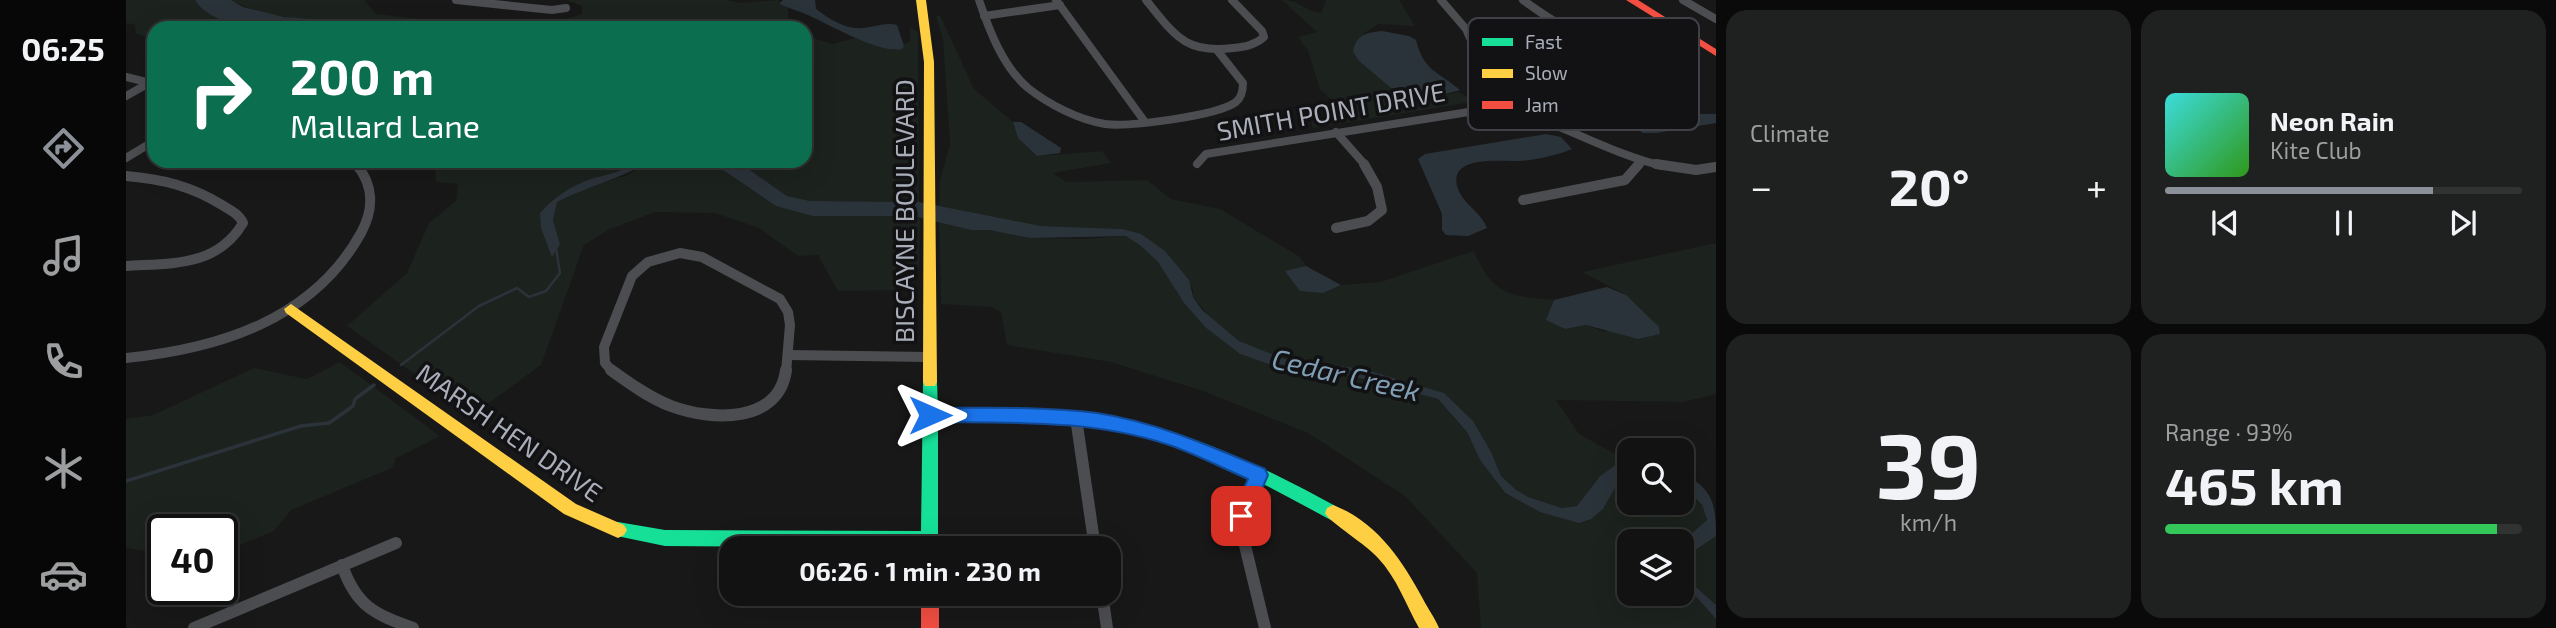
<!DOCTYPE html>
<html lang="en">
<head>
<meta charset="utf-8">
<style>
  body { margin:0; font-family:"Exo 2",sans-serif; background:#1f2020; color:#f1f3f6; height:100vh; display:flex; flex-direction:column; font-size:26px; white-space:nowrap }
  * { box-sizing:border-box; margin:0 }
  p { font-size:23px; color:#9c9e9f }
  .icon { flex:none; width:38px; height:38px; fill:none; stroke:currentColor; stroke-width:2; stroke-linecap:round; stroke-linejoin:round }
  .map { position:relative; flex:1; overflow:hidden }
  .drawer { display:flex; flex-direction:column; gap:10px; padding:10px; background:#0a0a0a; width:840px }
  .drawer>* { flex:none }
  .banner { position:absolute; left:21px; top:21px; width:665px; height:147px; border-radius:21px; box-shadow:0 7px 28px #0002,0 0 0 2px #313232; background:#0b6e4f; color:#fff; overflow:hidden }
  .controls { position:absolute; left:1491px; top:438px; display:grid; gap:14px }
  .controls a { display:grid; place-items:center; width:77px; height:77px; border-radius:14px; background:#121212; box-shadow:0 7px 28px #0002,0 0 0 2px #313232; font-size:35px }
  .speed { position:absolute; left:21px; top:514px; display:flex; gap:14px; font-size:35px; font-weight:700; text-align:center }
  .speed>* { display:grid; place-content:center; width:91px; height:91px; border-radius:50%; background:#121212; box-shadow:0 7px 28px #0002,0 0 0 2px #313232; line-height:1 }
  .speed .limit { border:4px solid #111; border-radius:10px; background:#fff; color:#111 }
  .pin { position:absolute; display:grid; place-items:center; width:60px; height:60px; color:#fff; margin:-30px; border-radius:14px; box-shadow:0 4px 10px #0006 }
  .me { position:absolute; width:77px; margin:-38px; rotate:90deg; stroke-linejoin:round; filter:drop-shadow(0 0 5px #0008) }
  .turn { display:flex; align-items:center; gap:24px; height:147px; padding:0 28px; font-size:32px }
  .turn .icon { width:91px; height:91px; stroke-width:2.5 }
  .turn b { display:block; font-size:49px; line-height:60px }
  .big { font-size:52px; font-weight:700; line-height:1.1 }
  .drawer .card { flex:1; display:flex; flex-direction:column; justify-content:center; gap:10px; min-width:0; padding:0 24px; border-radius:21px; background:#1f2020 }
  .drawer .dial { align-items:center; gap:0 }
  .dial b { font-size:91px; line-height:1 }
  .song { display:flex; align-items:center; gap:21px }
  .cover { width:84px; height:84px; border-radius:10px; background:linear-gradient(135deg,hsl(180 70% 55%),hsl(110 70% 35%)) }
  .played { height:7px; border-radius:4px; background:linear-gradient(90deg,#8c9099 75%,#313232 75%) }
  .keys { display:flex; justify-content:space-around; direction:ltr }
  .heat { display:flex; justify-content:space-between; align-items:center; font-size:38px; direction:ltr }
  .charge { height:10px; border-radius:5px; background:linear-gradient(90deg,#34c759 93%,#313232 0) }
  .drawer .tiles { flex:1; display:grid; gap:10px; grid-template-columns:repeat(2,1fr) }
  .trip { position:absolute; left:593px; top:536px; width:402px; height:70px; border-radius:21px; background:#121212; box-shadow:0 7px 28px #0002,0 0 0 2px #313232; font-weight:700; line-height:70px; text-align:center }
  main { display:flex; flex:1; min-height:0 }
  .dock { display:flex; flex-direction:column; width:126px; justify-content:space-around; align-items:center; background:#070707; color:#9c9e9f }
  .dock .icon { width:49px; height:49px }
  .dock .on { color:#8c9099 }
  .dock b { font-size:32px; color:#f1f3f6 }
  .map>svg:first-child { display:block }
  .green { fill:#1c221d }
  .water { fill:#2b333a }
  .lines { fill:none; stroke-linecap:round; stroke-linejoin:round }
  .stream-far1 { stroke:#2b333a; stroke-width:2.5 }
  .stream { stroke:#2b333a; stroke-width:3.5 }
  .street-far2 { stroke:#4c4d51; stroke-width:8 }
  .street-far1 { stroke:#4c4d51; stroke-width:10 }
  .street { stroke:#4c4d51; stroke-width:12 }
  .fast { fill:#16e098; fill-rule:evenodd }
  .slow { fill:#ffcf43; fill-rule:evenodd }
  .jam { fill:#f24e42; fill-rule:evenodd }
  .route { fill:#1a73e8; stroke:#114b97; stroke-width:2 }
  .labels { text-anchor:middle; stroke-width:7; stroke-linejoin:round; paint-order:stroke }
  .street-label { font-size:26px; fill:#a9aeb9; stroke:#121214 }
  .water-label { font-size:28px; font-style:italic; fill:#809eb4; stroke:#121214 }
  .key { fill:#121214; stroke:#3f4146; stroke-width:2 }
  .key-label { font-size:19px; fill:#a9aeb9 }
</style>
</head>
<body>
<main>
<nav class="dock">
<b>06:25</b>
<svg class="icon on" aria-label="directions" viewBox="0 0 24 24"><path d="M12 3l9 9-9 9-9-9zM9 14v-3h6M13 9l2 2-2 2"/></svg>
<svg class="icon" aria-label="music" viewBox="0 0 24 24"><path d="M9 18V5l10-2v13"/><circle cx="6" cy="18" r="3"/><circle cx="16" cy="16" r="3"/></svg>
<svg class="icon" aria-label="phone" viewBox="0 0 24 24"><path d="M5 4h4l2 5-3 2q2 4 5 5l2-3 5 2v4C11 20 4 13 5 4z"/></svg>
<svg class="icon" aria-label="climate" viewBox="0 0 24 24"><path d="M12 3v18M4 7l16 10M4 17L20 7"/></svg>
<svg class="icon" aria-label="car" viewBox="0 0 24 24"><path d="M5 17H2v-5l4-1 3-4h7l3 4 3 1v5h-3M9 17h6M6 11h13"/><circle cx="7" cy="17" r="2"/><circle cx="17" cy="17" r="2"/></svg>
</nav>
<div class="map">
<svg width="1590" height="628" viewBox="0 0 1590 628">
  <rect width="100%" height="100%" fill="#181818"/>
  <g class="green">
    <path d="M0 0H69C79 17 103 23 122 28H28V39L10 34 9 25 0 23Z"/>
    <path d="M105 0H238L250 14 377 28C320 28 262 27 205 22 171 18 135 17 105 0Z"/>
    <polygon points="441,0 601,0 613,3 652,0 654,4 662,8 662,21 673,28 427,28 432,22 456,14 456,6"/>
    <path d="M1156 0C1176 0 1176 11 1195 13L1200 0H1273L1289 26 1252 24 1237 34 1305 98 1332 92 1342 97 1355 95 1358 100 1187 128 1185 120 1210 116 1213 107 1194 89 1182 51 1172 37 1191 32Z"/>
    <path d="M814 15 848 89 887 122 892 138 911 156 976 151 985 163 927 173 940 182 1021 180 1045 199 1094 209 1174 257 1180 266 1160 272 1197 293 1215 285 1255 282 1348 251C1366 295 1384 296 1428 300L1421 320 1439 329 1460 325 1479 332 1500 295 1456 272 1590 243V394L1557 402 1430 400 1453 434 1498 459 1474 476 1451 506 1436 508 1402 497 1389 489 1375 476 1365 452 1318 393 1237 369 1158 359 1140 354 1113 341 1087 321 1067 297V288L996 229 915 226 813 206 814 181 824 144 817 39 810 16Z"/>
    <polygon points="784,28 792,32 793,202 684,201 661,196 611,161 679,161 679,32 690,39 706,44 734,37 769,50 784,41"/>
    <path d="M308 161H512C480 186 447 175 414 213L434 244 427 220 431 202 463 186 502 175 524 161H576L591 166 650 206 794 218 793 267 785 269 779 290 712 291 692 255 672 256 633 228 589 213 529 212 482 230 458 245 415 365 363 403 331 404 221 326 281 273 303 223 330 201 332 184 310 182Z"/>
    <polygon points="813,221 845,230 863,230 904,238 957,239 1000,236 1015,246 1032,262 1058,303 1079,327 1114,354 1162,371 1230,377 1312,399 1341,432 1354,460 1378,493 1414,512 1477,509 1496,476 1503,472 1503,502 1556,502 1556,483 1576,505 1581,521 1556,542 1503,541 1503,593 1556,593 1556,581 1590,619 1590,628 1355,628 1351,573 1279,496 1182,433 1077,391 985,362 881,345 875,312 865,307 815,304"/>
    <polygon points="214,362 314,436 270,458 266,468 165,510 148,531 99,551 96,551 96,530 37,530 37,546 20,551 0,548 0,419 27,415 128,368 181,379"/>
    <polygon points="1590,536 1590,605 1570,587 1560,565 1568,551"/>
  </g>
  <g class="water">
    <path d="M69 0H105L117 7 158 17 303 28H122C103 23 79 17 69 0Z"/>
    <path d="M657 0H689L690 9C704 19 719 30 737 28 750 27 759 22 771 25L778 46 776 49C754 54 704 25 684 16 674 11 664 9 653 4Z"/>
    <path d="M1256 31 1283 36 1290 40C1298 72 1312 71 1334 90L1305 98 1278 99 1232 60 1227 51C1231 34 1240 33 1256 31Z"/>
    <polygon points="1487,82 1497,86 1537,114 1590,114 1590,123 1530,133 1517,133 1453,90"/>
    <polygon points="887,122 895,122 935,148 934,153 911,156 892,138"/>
    <path d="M1420 134 1435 137 1446 149C1432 155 1410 160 1394 161 1376 162 1320 154 1332 189 1338 205 1355 212 1361 228L1342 236 1320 235 1316 230V214L1292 159 1299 154Z"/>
    <path d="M512 161H524C495 179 461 186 431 202L427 220 434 244 426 257 415 228 414 213C428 197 445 186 465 179 482 174 498 172 512 161Z"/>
    <polygon points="576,161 611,161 661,196 684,201 793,202 915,226 996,229 1015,234 1039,251 1063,280 1067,297 1076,310 1113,341 1158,359 1237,369 1318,393 1347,421 1365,452 1375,476 1389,489 1402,497 1436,508 1451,506 1474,476 1498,459 1503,459 1503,472 1496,476 1477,509 1465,519 1453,523 1414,512 1379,493 1354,460 1341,432 1312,399 1230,377 1162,371 1114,354 1079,327 1058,303 1032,262 1015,246 1000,236 904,238 863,230 845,230 787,216 687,216 650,206 591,166"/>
    <polygon points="1180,266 1215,285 1197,293 1174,291 1159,271"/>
    <polygon points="1481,287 1500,295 1533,327 1534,334 1512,339 1460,325 1439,329 1420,320 1428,300"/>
    <path d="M1556 473C1587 489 1590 504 1590 536L1568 551 1560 565 1570 587 1590 605V619L1556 581V542L1581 520 1576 505 1556 483Z"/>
  </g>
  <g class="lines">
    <polyline class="stream-far1" points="275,365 353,306 391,288 403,297 420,291 434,273 430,248"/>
    <polyline class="stream" points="0,481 175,426 203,423 227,406 229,399 248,385"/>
    <g class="street-far2">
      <polyline points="330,0 426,10 440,8"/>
      <path d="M853 0C863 30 877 67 902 88 922 104 953 120 979 124 1003 127 1091 116 1110 102 1116 97 1117 90 1117 83L1091 50"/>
      <polyline points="930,0 1019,122"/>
      <path d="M1020 0C1048 34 1058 54 1107 48 1119 47 1129 45 1138 37L1136 31 1106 0"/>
      <polyline points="1315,0 1340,29 1355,63"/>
      <path d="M1397 0C1429 23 1455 42 1496 38"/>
      <polyline points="1557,0 1590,19"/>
      <polyline points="858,16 934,5"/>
      <polyline points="0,77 28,84"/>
      <polyline points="0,96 23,83"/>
      <polyline points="1210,132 1240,166"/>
      <polyline points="0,158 28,141"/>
      <polyline points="227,161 231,166"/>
      <path d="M1071 164 1080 154 1374 107C1431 120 1481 153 1537 166"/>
      <polyline points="1511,166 1516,161"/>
    </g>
    <g class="street-far1">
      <polyline points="1530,164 1570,170 1590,167"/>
      <path d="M0 176C36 179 65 186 96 205 104 210 113 214 117 223 91 267 46 263 0 266"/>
      <polyline points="1397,200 1499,180 1513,164"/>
      <polyline points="1210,228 1242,221 1256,210 1251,187 1238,164"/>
      <polyline points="662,355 803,357"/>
      <path d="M0 358C92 349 187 320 235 233 248 209 248 185 230 164"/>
      <polyline points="487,372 479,363 478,347 506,276 522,262 554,253 576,257 654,299 662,312 664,325 660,372"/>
    </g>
    <g class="street">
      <path d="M485 370C503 383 524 398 545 406 585 421 653 424 660 370"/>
      <polyline points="950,418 969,548"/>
      <polyline points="1133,475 1115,516 1115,529 1139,628"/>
      <path d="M216 565C230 606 248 614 287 628"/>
      <polyline points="976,593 981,628"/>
      <polyline points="68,628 270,543"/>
    </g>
    <path class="fast" d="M804 376 809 378 811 382 812 409C880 408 951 407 1018 424 1087 442 1151 474 1213 508L1215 513 1213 518 1207 521 1201 518C1142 486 1081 452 1015 436 948 420 880 420 812 421V548L539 546 486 535 483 530 486 525 492 522 539 530 795 531 797 382 799 378Z"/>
    <g class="slow">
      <polygon points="790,0 800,0 808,62 811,382 809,386 799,386 797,382 798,62"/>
      <polygon points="165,304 450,504 498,525 501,530 498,535 492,538 438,514 160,313 158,309"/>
      <path d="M1207 505C1251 522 1276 560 1297 599 1302 609 1309 618 1313 628H1293C1280 605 1271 578 1252 558 1241 545 1203 522 1199 513L1201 508Z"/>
    </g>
    <g class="jam">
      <polygon points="1500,0 1512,0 1590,49 1590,56"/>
      <rect x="795" y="593" width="18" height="35"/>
    </g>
  </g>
  <path class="route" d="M804 408C859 408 916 406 971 413 1030 422 1084 446 1139 469L1142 475 1122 522 1115 525 1108 522 1106 516 1122 479C1096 468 1070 454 1043 445 965 419 884 423 804 422L798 420 795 415 798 410Z"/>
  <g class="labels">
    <g class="street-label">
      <text transform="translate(1205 112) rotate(-10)" y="9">SMITH POINT DRIVE</text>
      <text transform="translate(779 211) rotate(-90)" y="9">BISCAYNE BOULEVARD</text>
      <text transform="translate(383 433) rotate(35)" y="9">MARSH HEN DRIVE</text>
    </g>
    <g class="water-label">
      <text transform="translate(1220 375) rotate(13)" y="10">Cedar Creek</text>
    </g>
  </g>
  <rect x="1342" y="18" width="231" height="112" rx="10" class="key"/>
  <rect x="1356" y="38" width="31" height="8" fill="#16e098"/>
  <rect x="1356" y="69" width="31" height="9" fill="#ffcf43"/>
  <rect x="1356" y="101" width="31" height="8" fill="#f24e42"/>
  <g class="key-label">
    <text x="1399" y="49">Fast</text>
    <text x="1399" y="80">Slow</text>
    <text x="1399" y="112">Jam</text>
  </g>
</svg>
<div class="controls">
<a><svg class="icon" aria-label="search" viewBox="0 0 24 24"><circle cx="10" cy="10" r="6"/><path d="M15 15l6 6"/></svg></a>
<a><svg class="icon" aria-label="layers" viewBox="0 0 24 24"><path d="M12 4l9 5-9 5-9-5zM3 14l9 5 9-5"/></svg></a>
</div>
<div class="speed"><div class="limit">40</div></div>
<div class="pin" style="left:1115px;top:516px;background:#d93025"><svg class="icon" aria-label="arrive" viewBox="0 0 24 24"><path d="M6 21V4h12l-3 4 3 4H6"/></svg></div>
<svg class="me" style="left:804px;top:415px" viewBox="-20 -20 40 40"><path d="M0-17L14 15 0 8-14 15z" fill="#1a73e8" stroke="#fff" stroke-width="4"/></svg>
<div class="trip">06:26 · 1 min · 230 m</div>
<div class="banner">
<div class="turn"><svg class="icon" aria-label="right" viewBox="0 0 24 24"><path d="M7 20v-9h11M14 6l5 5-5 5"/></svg><div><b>200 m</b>Mallard Lane</div></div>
</div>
</div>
<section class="drawer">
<div class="tiles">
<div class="card"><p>Climate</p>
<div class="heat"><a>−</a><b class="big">20°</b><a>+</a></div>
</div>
<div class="card">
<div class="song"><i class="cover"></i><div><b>Neon Rain</b><p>Kite Club</p></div></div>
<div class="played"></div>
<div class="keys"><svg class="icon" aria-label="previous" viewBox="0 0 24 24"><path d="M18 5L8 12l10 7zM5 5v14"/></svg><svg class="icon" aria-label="pause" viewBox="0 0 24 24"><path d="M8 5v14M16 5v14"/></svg><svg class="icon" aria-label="next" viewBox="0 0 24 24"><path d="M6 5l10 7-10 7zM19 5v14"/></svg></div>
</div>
<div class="card dial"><b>39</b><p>km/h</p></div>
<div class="card"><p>Range · 93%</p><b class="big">465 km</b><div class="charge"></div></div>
</div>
</section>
</main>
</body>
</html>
